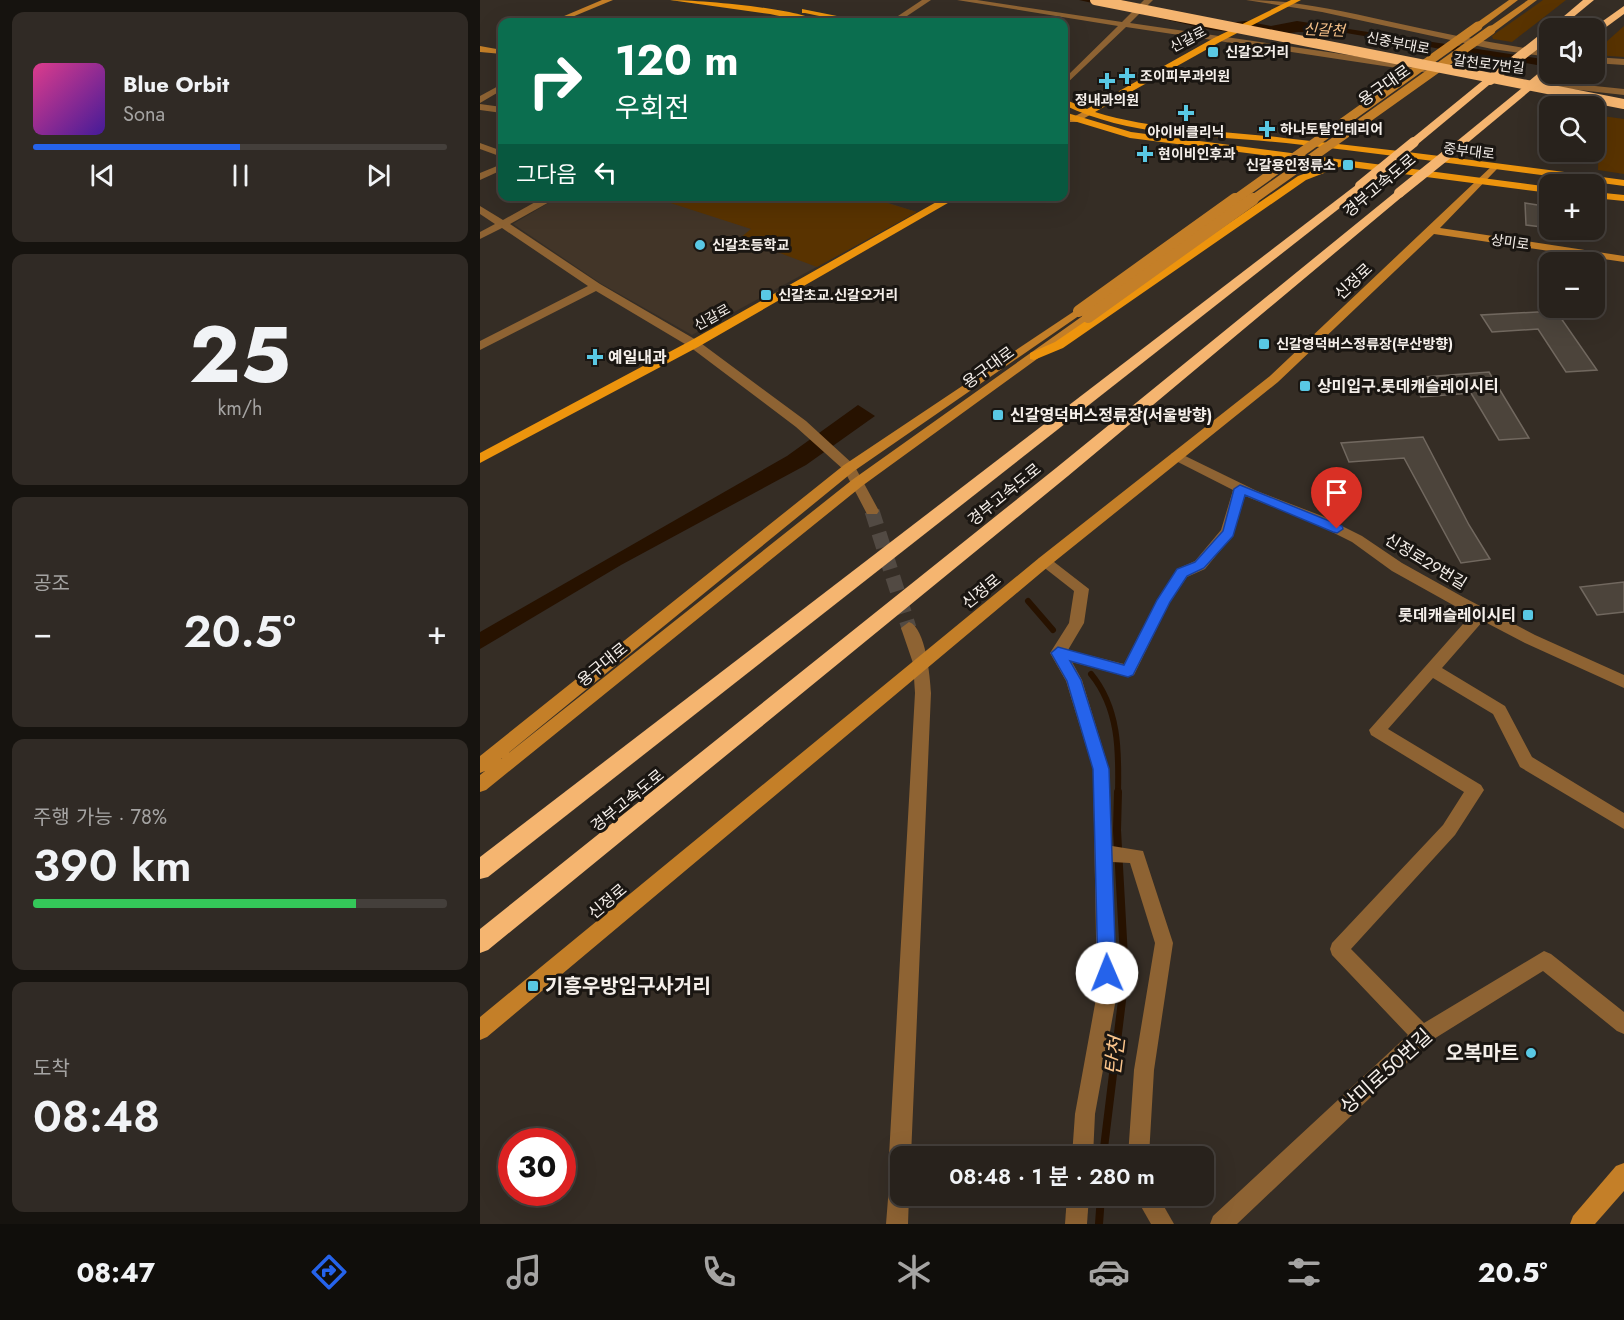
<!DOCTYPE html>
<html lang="ko">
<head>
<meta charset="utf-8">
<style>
  body { margin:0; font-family:Jost,"Noto Sans KR",sans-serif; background:#302a25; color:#f1f3f6; height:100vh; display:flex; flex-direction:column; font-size:22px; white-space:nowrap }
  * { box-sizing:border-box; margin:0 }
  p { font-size:20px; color:#a5a4a3 }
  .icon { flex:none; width:33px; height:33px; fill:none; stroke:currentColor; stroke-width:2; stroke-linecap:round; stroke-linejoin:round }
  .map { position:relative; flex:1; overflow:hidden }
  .drawer { display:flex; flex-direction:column; gap:12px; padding:12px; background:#16130f; width:480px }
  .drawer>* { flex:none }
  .guide { position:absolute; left:18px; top:18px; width:570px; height:183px; border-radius:12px; box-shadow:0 6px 24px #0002,0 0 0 2px #443f3b; background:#0b6e4f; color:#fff; overflow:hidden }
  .buttons { position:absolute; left:1059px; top:18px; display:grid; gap:12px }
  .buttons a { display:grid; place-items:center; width:66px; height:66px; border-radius:12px; background:#28221c; box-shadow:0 6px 24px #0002,0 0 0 2px #443f3b; font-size:30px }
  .speed { position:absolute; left:18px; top:1128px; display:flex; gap:12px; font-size:30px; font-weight:700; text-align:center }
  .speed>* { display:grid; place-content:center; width:78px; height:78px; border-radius:50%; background:#28221c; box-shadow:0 6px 24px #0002,0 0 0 2px #443f3b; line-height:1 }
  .speed .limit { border:9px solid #d22; background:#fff; color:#111 }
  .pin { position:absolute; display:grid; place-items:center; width:51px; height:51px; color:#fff; margin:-62px -26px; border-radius:50% 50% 50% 0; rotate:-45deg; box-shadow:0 0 6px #0007 }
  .pin .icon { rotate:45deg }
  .me { position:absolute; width:66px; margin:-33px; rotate:359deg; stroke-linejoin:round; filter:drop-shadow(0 0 4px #0008) }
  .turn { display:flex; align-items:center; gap:21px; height:126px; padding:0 18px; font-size:27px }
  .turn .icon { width:78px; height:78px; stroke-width:2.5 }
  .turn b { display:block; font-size:42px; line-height:51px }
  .then { display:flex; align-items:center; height:57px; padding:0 18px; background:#0003; gap:12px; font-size:22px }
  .big { font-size:45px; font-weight:600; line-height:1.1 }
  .drawer .widget { flex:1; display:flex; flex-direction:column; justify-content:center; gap:9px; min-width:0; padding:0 21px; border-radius:12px; background:#302a25 }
  .drawer .dial { align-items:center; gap:0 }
  .dial b { font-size:78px; line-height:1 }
  .song { display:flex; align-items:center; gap:18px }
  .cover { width:72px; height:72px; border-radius:9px; background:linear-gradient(135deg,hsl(330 70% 55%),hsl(260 70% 35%)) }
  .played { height:6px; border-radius:3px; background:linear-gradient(90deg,#2563eb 50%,#443f3b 50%) }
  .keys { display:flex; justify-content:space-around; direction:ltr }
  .heat { display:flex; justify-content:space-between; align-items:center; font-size:33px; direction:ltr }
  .charge { height:9px; border-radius:4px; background:linear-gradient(90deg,#34c759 78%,#443f3b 0) }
  .trip { position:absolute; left:410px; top:1146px; width:324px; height:60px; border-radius:12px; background:#28221c; box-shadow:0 6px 24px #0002,0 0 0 2px #443f3b; font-weight:600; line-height:60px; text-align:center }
  .tab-bar { display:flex; height:96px; justify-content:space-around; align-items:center; background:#100e0b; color:#a5a4a3 }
  .tab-bar .icon { width:42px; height:42px }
  .tab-bar .active { color:#2563eb }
  .tab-bar b { font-size:27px; color:#f1f3f6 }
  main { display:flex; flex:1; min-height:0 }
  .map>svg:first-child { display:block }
  .built { fill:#423528 }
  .green { fill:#593300 }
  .water { fill:#271200 }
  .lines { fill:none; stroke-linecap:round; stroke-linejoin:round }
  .stream-far1 { stroke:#271200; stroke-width:6 }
  .stream { stroke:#271200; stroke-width:8 }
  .building { fill:#4c443b; stroke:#71685f; stroke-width:1.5 }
  .street-tunnel { stroke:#524a43; stroke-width:15; stroke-dasharray:15 8; stroke-linecap:butt }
  .street { fill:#8e6333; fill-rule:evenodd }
  .secondary { fill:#c47f28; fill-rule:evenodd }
  .primary { fill:#ed940d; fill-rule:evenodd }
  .highway { fill:#f5b570; fill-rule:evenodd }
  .secondary-bridge-far1 { stroke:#c47f28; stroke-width:9 }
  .secondary-bridge { stroke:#c47f28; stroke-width:12 }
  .highway-bridge { stroke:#f5b570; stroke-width:10 }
  .route { fill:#2563eb; stroke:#184099; stroke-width:1.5 }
  .poi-dot { fill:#59c8e4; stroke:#1a1612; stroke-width:2 }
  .labels { text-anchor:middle; stroke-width:6; stroke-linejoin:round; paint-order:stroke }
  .far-street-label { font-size:14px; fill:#f5efea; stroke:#1a1612 }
  .far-poi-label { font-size:14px; font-weight:bold; fill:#f5efea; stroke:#1a1612; text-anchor:start }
  .far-water-label { font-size:15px; font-style:italic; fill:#fac48b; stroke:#1a1612 }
  .street-label { font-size:16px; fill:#f5efea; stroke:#1a1612 }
  .poi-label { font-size:16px; font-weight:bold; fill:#f5efea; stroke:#1a1612; text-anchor:start }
  .near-poi-label { font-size:20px; font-weight:bold; fill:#f5efea; stroke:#1a1612; text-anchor:start }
  .near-street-label { font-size:20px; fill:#f5efea; stroke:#1a1612 }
  .near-water-label { font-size:21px; font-style:italic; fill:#fac48b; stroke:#1a1612 }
</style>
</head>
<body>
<main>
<section class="drawer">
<div class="widget">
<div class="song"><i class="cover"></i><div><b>Blue Orbit</b><p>Sona</p></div></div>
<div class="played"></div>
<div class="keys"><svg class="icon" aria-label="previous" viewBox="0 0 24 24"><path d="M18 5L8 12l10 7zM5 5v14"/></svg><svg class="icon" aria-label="pause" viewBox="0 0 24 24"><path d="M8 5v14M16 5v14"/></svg><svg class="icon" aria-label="next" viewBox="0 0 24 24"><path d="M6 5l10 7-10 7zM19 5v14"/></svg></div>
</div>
<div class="widget dial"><b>25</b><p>km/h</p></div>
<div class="widget"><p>공조</p>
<div class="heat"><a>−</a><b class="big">20.5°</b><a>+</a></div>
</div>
<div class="widget"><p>주행 가능 · 78%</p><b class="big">390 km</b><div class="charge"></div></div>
<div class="widget"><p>도착</p><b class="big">08:48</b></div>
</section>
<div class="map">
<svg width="1144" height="1224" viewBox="0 0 1144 1224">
  <rect width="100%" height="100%" fill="#352d25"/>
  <polygon class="built" points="80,196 387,196 437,212 212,335 120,283 33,224"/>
  <g class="green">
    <polygon points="1063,0 1086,0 1032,42 1013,39 1012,36"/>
    <polygon points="1144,26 1144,57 1115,55 1115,52"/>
    <polygon points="1115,115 1144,119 1144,174 1118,170 1119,140 1115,139"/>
    <polygon points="172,197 387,197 437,212 337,267 260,238 271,229"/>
  </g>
  <g class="water">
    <polygon points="599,0 640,0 749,23 765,21 791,26 817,21 1069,60 1069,67 866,33 818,32 791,36 732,30"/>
    <polygon points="378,405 395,416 326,465 141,565 0,649 0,632 307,456"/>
  </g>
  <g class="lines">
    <g class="stream-far1">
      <polyline points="548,601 573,630"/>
      <path d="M611 674C639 708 639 751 638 793"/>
    </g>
    <g class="stream">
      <polyline points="623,1156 645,976 637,830 638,792"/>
      <polyline points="619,1224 621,1196"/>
    </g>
  </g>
  <g class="building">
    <polygon points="1045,203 1070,207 1070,228 1046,225"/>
    <polygon points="1076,311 1117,370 1086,372 1058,329 1012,332 1001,315"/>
    <polygon points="1009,372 1049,438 1019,440 991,393 941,397 931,378"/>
    <polygon points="943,437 989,525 1010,559 981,563 924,458 869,462 861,443"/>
    <polygon points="1144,582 1144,612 1117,615 1100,587"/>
  </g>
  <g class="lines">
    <polyline class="street-tunnel" points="392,511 429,628"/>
    <g class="street">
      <polygon points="442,0 451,0 418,22 409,22"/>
      <polygon points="477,0 497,0 642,22 664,0 673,0 650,23 950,67 954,70 950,73 646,27 584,86 584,79 638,26"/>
      <path d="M766 0C814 0 860 11 907 21 961 33 1015 44 1070 52V57L1012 49 842 12Z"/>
      <polygon points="1114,57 1144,59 1144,65 1114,63"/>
      <polygon points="1057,80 1144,89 1144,95 1054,85 1053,83"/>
      <polygon points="22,84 22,90 0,103 0,96"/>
      <polygon points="0,104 22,107 22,113 0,110"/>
      <polygon points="0,143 22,151 22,157 0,149"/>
      <polygon points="22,164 22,170 0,180 0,173"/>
      <polygon points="66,196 80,196 30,224 120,284 218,341 326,421 374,465 399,511 397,514 387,514 364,470 316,427 210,347 116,291 0,350 0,341 108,286 22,228 0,239 0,232 15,224 0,214 0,206 23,220"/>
      <polygon points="697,452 777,491 842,516 882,536 922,563 983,597 1055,635 1144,675 1144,688 1045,643 1003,621 962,668 1025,706 1052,757 1144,813 1144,829 1040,767 1013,714 953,678 908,729 1001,785 1004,790 975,835 871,949 944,1023 1064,951 1071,954 1144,1012 1144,1034 1137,1031 1063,971 949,1042 757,1224 730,1224 733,1216 928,1035 852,955 850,949 852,943 963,825 984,792 891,735 889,730 991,615 912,571 872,542 832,522 765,496 753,535 725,569 707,577 690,602 654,675 648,677 592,662 602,680 629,769 632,846 663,851 693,943 674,1070 669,1156 648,1156 654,1070 675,943 650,863 632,862 637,993 615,1114 613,1156 592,1156 595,1114 617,993 613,769 586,681 570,653 589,623 594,591 557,562 559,558 569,558 609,589 604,623 588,650 644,664 677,600 697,569 715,561 741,530 753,490 692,459 690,456 692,453"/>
      <path d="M429 622C446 628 450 677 451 693L431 1156H420V1196H429L428 1224H406L411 1161 409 1156 435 693 433 663 421 628Z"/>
      <polygon points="587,1196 609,1196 607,1224 585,1224"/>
      <polygon points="655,1196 678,1196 694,1224 671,1224"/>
    </g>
    <g class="secondary">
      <polygon points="122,0 133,0 80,22 70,22"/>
      <polygon points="1029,0 1038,0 1001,28 995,28 995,24"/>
      <polygon points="1048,0 1057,0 1014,32 1008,32 1008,28"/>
      <polygon points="0,46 22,50 22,54 0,52"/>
      <polygon points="607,110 612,113 610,115 597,122 584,122 584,116 593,117"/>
      <polygon points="1013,165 1018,168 1016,170 960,228 1144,256 1144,262 954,234 798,382 569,566 7,1037 0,1040 0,1017 559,558 790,376"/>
      <polygon points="599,308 605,311 603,313 374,471 21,759 372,480 604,315 612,315 612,319 382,486 6,790 0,792 0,775 5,771 0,773 0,756 364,465"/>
      <polygon points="1144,1163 1144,1191 1115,1224 1090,1224 1093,1216 1136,1166"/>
    </g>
    <g class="primary">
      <path d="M190 0C219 0 318 8 340 22H327L290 14Z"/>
      <path d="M811 0H821L740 42 615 112C676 131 741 130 804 138 918 150 1031 165 1144 180V186C1031 171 919 156 806 143 731 135 653 138 584 105V99L607 109 734 38Z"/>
      <polygon points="322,9 377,20 381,22 368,22 325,13 322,13"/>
      <polygon points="584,112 651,132 1070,187 1070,193 862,166 826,180 583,348 554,360 550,359 550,353 575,342 818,176 851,164 650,138 584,118"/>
      <polygon points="1114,192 1144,195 1144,201 1114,198"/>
      <polygon points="467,196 480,196 218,347 0,463 0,453 210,341"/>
    </g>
    <g class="highway">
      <polygon points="1103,0 1114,0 1080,28 1070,28"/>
      <polygon points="1144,6 1144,14 1114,36 1113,28"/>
      <polygon points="1006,78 1015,80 938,144 930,144 930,140"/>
      <polygon points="1048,83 1057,85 979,150 971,150 971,146"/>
      <polygon points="880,182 886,186 884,189 8,877 0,879 0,857"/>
      <polygon points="919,189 925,193 923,196 588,476 8,950 0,953 0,929 576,468"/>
    </g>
    <g class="secondary-bridge-far1">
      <polyline points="753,201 998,26"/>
      <polyline points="771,201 1011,30"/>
    </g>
    <g class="secondary-bridge">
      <polyline points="599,311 755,199"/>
      <polyline points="608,317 773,199"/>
    </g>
    <g class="highway-bridge">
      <polyline points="615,0 1144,104"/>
      <polyline points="1010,80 1060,41"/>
      <polyline points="1052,85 1070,70"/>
      <polyline points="880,186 934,142"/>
      <polyline points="919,193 975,148"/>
    </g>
  </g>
  <polygon class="route" points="760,485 862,526 863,529 857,533 853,532 765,495 753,536 724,568 707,576 690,602 653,675 648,677 590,661 601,680 629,769 636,973 633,978 627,981 621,978 618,973 613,769 587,681 571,653 578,647 644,665 677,600 697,569 715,562 743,531 754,489"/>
  <g class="poi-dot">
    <rect x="727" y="46" width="12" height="12" rx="3"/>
    <path d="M644 67h6v6h6v6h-6v6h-6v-6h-6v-6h6z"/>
    <path d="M624 72h6v6h6v6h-6v6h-6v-6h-6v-6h6z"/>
    <path d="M703 104h6v6h6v6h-6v6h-6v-6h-6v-6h6z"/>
    <path d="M784 120h6v6h6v6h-6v6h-6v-6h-6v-6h6z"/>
    <path d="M662 145h6v6h6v6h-6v6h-6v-6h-6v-6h6z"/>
    <rect x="862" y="159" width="12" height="12" rx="3"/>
    <circle cx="220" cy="245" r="6"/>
    <rect x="280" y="289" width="12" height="12" rx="3"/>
    <rect x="778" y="338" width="12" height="12" rx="3"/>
    <path d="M112 348h6v6h6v6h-6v6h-6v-6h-6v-6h6z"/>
    <rect x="819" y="380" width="12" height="12" rx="3"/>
    <rect x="512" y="409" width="12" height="12" rx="3"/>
    <rect x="1042" y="609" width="12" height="12" rx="3"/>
    <rect x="47" y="980" width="12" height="12" rx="3"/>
    <circle cx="1051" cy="1053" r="6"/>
  </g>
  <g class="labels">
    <g class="far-street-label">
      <text transform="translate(708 39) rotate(-28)" y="5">신갈로</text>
      <text transform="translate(918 43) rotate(11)" y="5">신중부대로</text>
      <text transform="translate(1009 64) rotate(7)" y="5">갈천로7번길</text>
      <text transform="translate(989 151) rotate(7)" y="5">중부대로</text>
      <text transform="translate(1030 242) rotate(8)" y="5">상미로</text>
      <text transform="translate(232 317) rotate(-29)" y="5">신갈로</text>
    </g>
    <g class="far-poi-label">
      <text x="745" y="57">신갈오거리</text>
      <text x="660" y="81">조이피부과의원</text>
      <text x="627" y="105" text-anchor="middle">정내과의원</text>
      <text x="800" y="134">하나토탈인테리어</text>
      <text x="706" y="137" text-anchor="middle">아이비클리닉</text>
      <text x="678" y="159">현이비인후과</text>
      <text x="856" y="170" text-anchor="end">신갈용인정류소</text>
      <text x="232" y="250">신갈초등학교</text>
      <text x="298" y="300">신갈초교.신갈오거리</text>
      <text x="796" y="349">신갈영덕버스정류장(부산방향)</text>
    </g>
    <g class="far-water-label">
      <text transform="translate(844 30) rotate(3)" y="5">신갈천</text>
    </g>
    <g class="street-label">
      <text transform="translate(904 85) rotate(-35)" y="6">용구대로</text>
      <text transform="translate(899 185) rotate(-40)" y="6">경부고속도로</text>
      <text transform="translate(873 281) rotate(-43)" y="6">신정로</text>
      <text transform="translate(508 367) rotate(-36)" y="6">용구대로</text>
      <text transform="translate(524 494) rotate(-39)" y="6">경부고속도로</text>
      <text transform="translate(946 561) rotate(31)" y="6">신정로29번길</text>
      <text transform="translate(501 591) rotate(-39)" y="6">신정로</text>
      <text transform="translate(122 664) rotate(-39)" y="6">용구대로</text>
      <text transform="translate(147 800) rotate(-39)" y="6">경부고속도로</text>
      <text transform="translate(127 901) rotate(-40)" y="6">신정로</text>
    </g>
    <g class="poi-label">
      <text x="128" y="363">예일내과</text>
      <text x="837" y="392">상미입구.롯데캐슬레이시티</text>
      <text x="530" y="421">신갈영덕버스정류장(서울방향)</text>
      <text x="1036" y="621" text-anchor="end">롯데캐슬레이시티</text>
    </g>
    <g class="near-poi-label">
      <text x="65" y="993">기흥우방입구사거리</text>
      <text x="1039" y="1060" text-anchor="end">오복마트</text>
    </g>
    <g class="near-street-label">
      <text transform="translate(906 1071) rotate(-42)" y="7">상미로50번길</text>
    </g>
    <g class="near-water-label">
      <text transform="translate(635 1056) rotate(-83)" y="7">탄천</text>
    </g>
  </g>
</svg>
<div class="buttons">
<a><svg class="icon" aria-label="sound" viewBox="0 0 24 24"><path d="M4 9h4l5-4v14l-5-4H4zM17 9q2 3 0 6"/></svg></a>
<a><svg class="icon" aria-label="search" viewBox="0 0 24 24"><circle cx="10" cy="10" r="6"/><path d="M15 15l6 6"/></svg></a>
<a>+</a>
<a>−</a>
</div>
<div class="speed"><div class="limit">30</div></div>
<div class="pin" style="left:857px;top:529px;background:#d93025"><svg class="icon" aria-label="arrive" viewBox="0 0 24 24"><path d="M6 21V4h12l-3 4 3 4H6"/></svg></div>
<svg class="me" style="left:627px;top:973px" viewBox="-20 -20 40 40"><circle r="19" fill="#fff"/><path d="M0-13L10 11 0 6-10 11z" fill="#2563eb"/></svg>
<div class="trip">08:48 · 1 분 · 280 m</div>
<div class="guide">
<div class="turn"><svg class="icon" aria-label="right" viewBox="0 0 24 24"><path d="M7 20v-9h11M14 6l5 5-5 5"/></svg><div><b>120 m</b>우회전</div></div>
<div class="then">그다음<svg class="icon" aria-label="left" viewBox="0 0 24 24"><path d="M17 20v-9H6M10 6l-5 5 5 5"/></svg></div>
</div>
</div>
</main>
<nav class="tab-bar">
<b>08:47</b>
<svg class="icon active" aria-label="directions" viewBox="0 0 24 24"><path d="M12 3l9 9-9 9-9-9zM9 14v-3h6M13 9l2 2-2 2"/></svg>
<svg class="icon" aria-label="music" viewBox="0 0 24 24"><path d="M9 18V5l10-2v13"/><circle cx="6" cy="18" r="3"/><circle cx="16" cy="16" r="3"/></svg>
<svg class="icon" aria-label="phone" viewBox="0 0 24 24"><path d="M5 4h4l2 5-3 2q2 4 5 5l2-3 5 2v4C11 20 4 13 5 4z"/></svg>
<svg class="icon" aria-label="climate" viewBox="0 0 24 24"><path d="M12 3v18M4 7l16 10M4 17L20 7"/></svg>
<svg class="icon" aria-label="car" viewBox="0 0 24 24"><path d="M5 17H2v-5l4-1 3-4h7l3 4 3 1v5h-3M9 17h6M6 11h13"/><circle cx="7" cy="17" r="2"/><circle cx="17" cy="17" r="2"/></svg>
<svg class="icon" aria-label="filters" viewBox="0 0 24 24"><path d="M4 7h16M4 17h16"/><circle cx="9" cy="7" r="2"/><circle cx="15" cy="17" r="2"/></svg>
<b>20.5°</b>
</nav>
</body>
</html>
